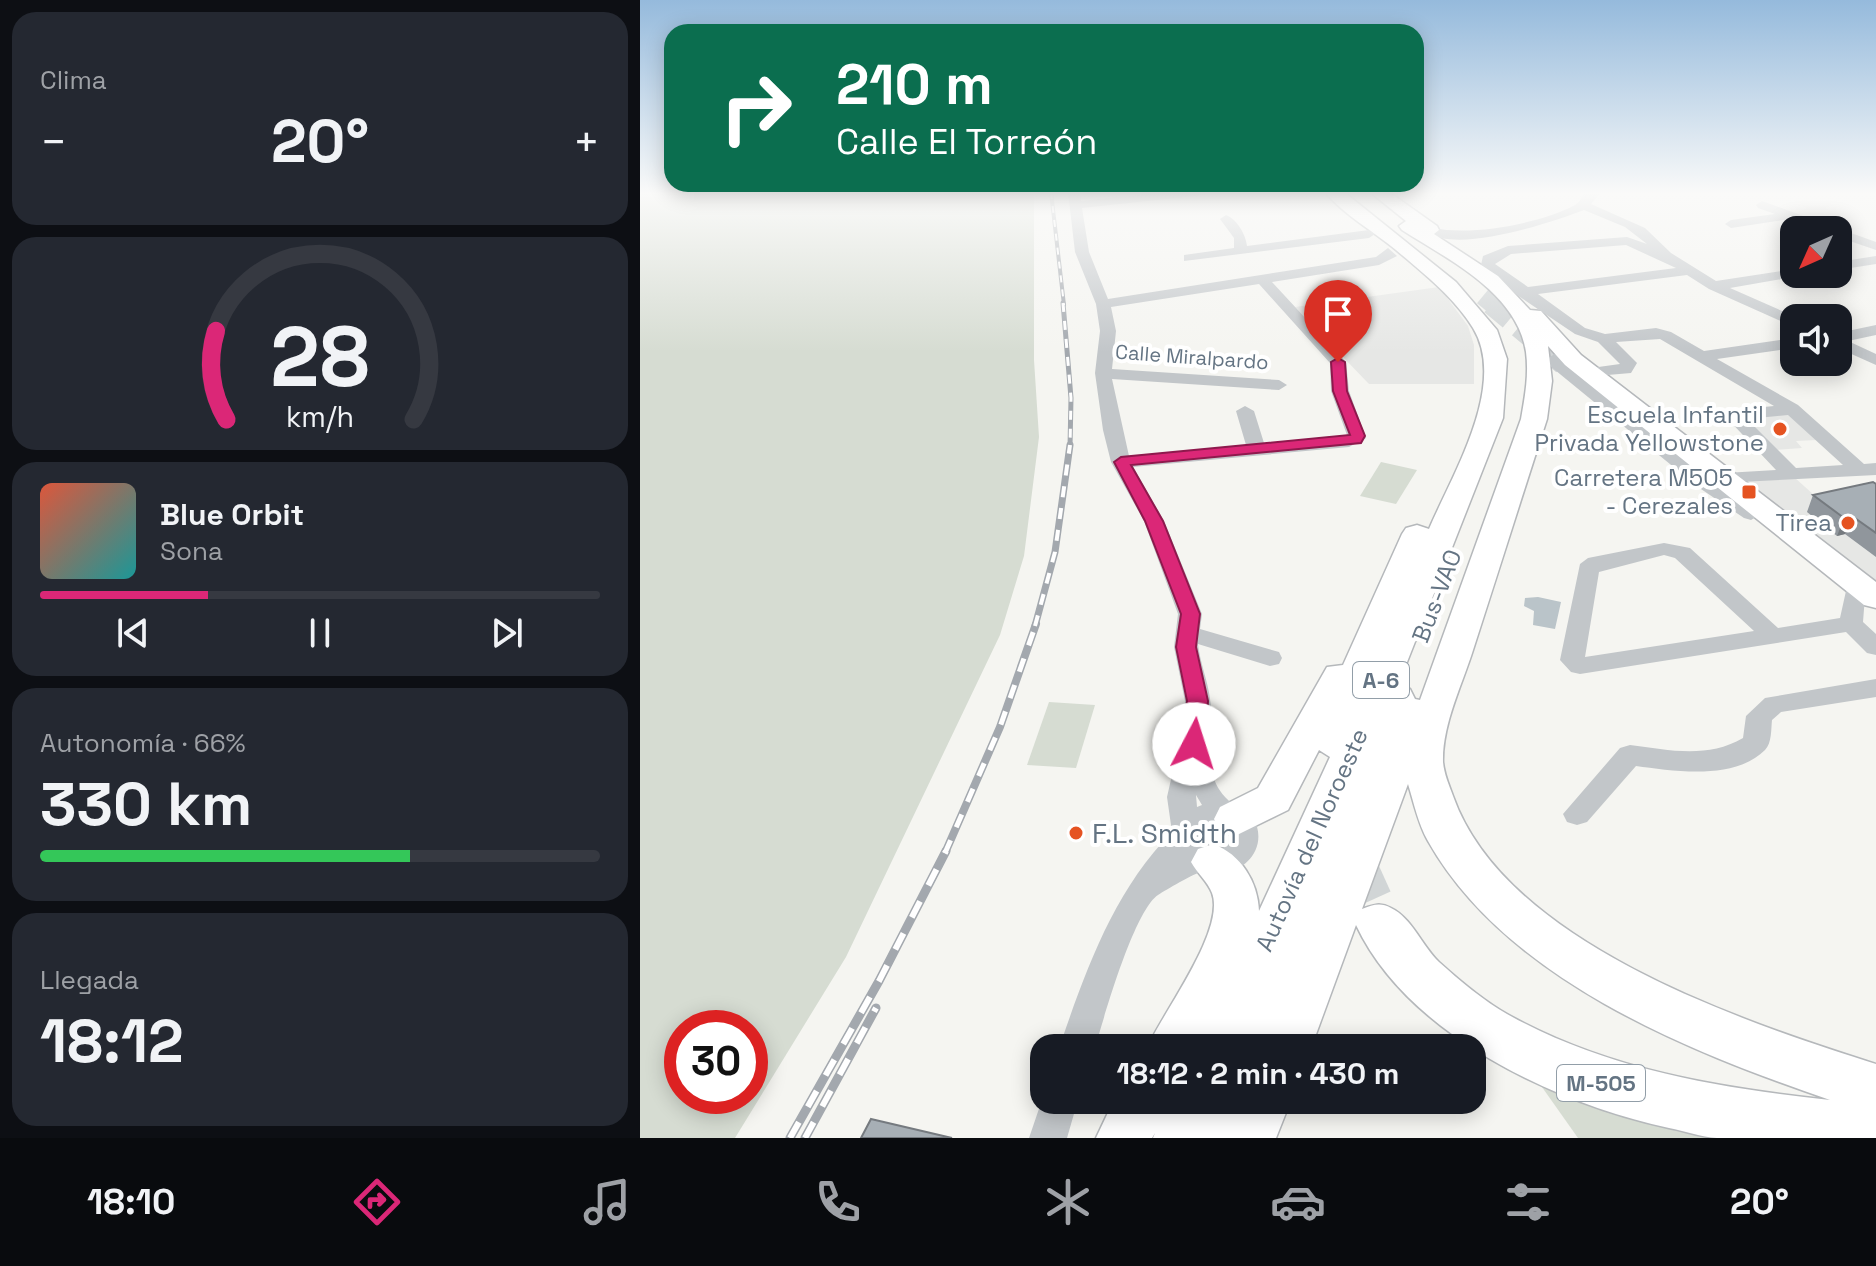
<!DOCTYPE html>
<html lang="es">
<head>
<meta charset="utf-8">
<style>
  body { margin:0; font-family:"Space Grotesk",sans-serif; background:#242831; color:#f1f3f6; height:100vh; display:flex; flex-direction:column; font-size:30px; white-space:nowrap }
  * { box-sizing:border-box; margin:0 }
  p { font-size:26px; color:#9ea1a6 }
  .icon { flex:none; width:44px; height:44px; fill:none; stroke:currentColor; stroke-width:2; stroke-linecap:round; stroke-linejoin:round }
  .map { position:relative; flex:1; overflow:hidden }
  .drawer { display:flex; flex-direction:column; gap:12px; padding:12px; background:#0d0f14; width:640px }
  .drawer>* { flex:none }
  .banner { position:absolute; left:24px; top:24px; width:760px; height:168px; border-radius:24px; box-shadow:0 4px 20px #0003; background:#0b6e4f; color:#fff; overflow:hidden }
  .needle { width:52px; rotate:225deg }
  .buttons { position:absolute; left:1140px; top:216px; display:grid; gap:16px }
  .buttons a { display:grid; place-items:center; width:72px; height:72px; border-radius:16px; background:#171b24; box-shadow:0 4px 20px #0003; font-size:40px }
  .speed { position:absolute; left:24px; top:1010px; display:flex; gap:16px; font-size:40px; font-weight:700; text-align:center }
  .speed>* { display:grid; place-content:center; width:104px; height:104px; border-radius:50%; background:#171b24; box-shadow:0 4px 20px #0003; line-height:1 }
  .speed .limit { border:12px solid #d22; background:#fff; color:#111 }
  .pin { position:absolute; display:grid; place-items:center; width:68px; height:68px; color:#fff; margin:-82px -34px; border-radius:50% 50% 50% 0; rotate:-45deg; box-shadow:0 0 8px #0007 }
  .pin .icon { rotate:45deg }
  .me { position:absolute; width:88px; margin:-44px; rotate:5deg; stroke-linejoin:round; filter:drop-shadow(0 0 6px #0008) }
  .turn { display:flex; align-items:center; gap:28px; height:168px; padding:0 40px; font-size:36px }
  .turn .icon { width:104px; height:104px; stroke-width:2.5 }
  .turn b { display:block; font-size:56px; line-height:68px }
  .big { font-size:60px; font-weight:600; line-height:1.1 }
  .drawer .widget { flex:1; display:flex; flex-direction:column; justify-content:center; gap:12px; min-width:0; padding:0 28px; border-radius:24px; background:#242831 }
  .drawer .dial { align-items:center; gap:0 }
  .dial svg { height:208px; overflow:visible; fill:none; stroke:#363941; stroke-width:7; stroke-linecap:round; text-anchor:middle }
  .dial text { fill:#f1f3f6; stroke:none }
  .song { display:flex; align-items:center; gap:24px }
  .cover { width:96px; height:96px; border-radius:12px; background:linear-gradient(135deg,hsl(10 70% 55%),hsl(180 70% 35%)) }
  .played { height:8px; border-radius:4px; background:linear-gradient(90deg,#db2777 30%,#363941 30%) }
  .keys { display:flex; justify-content:space-around; direction:ltr }
  .heat { display:flex; justify-content:space-between; align-items:center; font-size:44px; direction:ltr }
  .charge { height:12px; border-radius:6px; background:linear-gradient(90deg,#34c759 66%,#363941 0) }
  .trip { position:absolute; left:390px; top:1034px; width:456px; height:80px; border-radius:24px; background:#171b24; box-shadow:0 4px 20px #0003; font-weight:600; line-height:80px; text-align:center }
  .dock { display:flex; height:128px; justify-content:space-around; align-items:center; background:#090b0e; color:#9ea1a6 }
  .dock .icon { width:56px; height:56px }
  .dock .on { color:#db2777 }
  .dock b { font-size:36px; color:#f1f3f6 }
  main { display:flex; flex:1; min-height:0 }
  .map>svg:first-child { display:block }
  .built { fill:#e6e7e5 }
  .green { fill:#d6dcd2; fill-rule:evenodd }
  .water { fill:#bac4c9 }
  .lines { fill:none; stroke-linecap:round; stroke-linejoin:round }
  .highway-tunnel-far2 { stroke:#d1d5d6; stroke-width:19; stroke-dasharray:19 10; stroke-linecap:butt }
  .highway-tunnel-far1 { stroke:#d1d5d6; stroke-width:24; stroke-dasharray:24 12; stroke-linecap:butt }
  .highway-tunnel { stroke:#d1d5d6; stroke-width:49; stroke-dasharray:49 24; stroke-linecap:butt }
  .highway-casing { stroke:#b5b8bb; stroke-width:3 }
  .minor { fill:#c2c6c9; fill-rule:evenodd }
  .highway { fill:#fff; fill-rule:evenodd }
  .rail-far4-casing { stroke:#a3a8ae; stroke-width:4 }
  .rail-far3-casing { stroke:#a3a8ae; stroke-width:5 }
  .rail-far2-casing { stroke:#a3a8ae; stroke-width:7 }
  .rail-far1-casing { stroke:#a3a8ae; stroke-width:8 }
  .rail-casing { stroke:#a3a8ae; stroke-width:9 }
  .rail-far4 { stroke:#fff; stroke-width:2; stroke-dasharray:7; stroke-linecap:butt }
  .rail-far3 { stroke:#fff; stroke-width:3; stroke-dasharray:9; stroke-linecap:butt }
  .rail-far2 { stroke:#fff; stroke-width:4; stroke-dasharray:11; stroke-linecap:butt }
  .rail-far1 { stroke:#fff; stroke-width:5; stroke-dasharray:14; stroke-linecap:butt }
  .rail { stroke:#fff; stroke-width:6; stroke-dasharray:18; stroke-linecap:butt }
  .wall { fill:#90969c }
  .shaded-wall { fill:#757a7f }
  .building { fill:#a7afb5; stroke:#757a7f; stroke-width:2 }
  .route { fill:#db2777; stroke:#8e194d; stroke-width:2 }
  .poi-dot { fill:#e55321; stroke:#fff; stroke-width:3 }
  .labels { text-anchor:middle; stroke-width:8; stroke-linejoin:round; paint-order:stroke }
  .far-street-label { font-size:20px; fill:#647483; stroke:#fff }
  .shield { fill:#fff; stroke:#929ea8; stroke-width:2 }
  .shield-label { font-size:22px; font-weight:bold; fill:#647483 }
  .poi-label { font-size:24px; fill:#647483; stroke:#fff; text-anchor:end }
  .street-label { font-size:24px; fill:#647483; stroke:#fff }
  .near-poi-label { font-size:28px; fill:#647483; stroke:#fff; text-anchor:start }
</style>
</head>
<body>
<main>
<section class="drawer">
<div class="widget"><p>Clima</p>
<div class="heat"><a>−</a><b class="big">20°</b><a>+</a></div>
</div>
<div class="widget dial"><svg viewBox="0 0 100 80">
<path d="M14 69A42 42 0 1 1 86 69"/>
<path d="M14 69A42 42 0 0 1 10 35" stroke="#db2777"/>
<text x="50" y="56" font-size="32" font-weight="700">28</text>
<text x="50" y="72" font-size="11">km/h</text>
</svg></div>
<div class="widget">
<div class="song"><i class="cover"></i><div><b>Blue Orbit</b><p>Sona</p></div></div>
<div class="played"></div>
<div class="keys"><svg class="icon" aria-label="previous" viewBox="0 0 24 24"><path d="M18 5L8 12l10 7zM5 5v14"/></svg><svg class="icon" aria-label="pause" viewBox="0 0 24 24"><path d="M8 5v14M16 5v14"/></svg><svg class="icon" aria-label="next" viewBox="0 0 24 24"><path d="M6 5l10 7-10 7zM19 5v14"/></svg></div>
</div>
<div class="widget"><p>Autonomía · 66%</p><b class="big">330 km</b><div class="charge"></div></div>
<div class="widget"><p>Llegada</p><b class="big">18:12</b></div>
</section>
<div class="map">
<svg width="1236" height="1138" viewBox="0 0 1236 1138">
  <rect width="100%" height="100%" fill="#f5f5f1"/>
  <g class="built">
    <polygon points="799,287 828,326 834,345 834,384 729,384 655,307"/>
    <polygon points="1151,413 1177,440 1156,441 1162,448 1135,450 1103,418"/>
    <polygon points="1154,477 1174,495 1236,490 1236,580 1230,581 1101,481"/>
  </g>
  <g class="green">
    <path d="M0 192H394V360L399 437 384 556 360 635 206 957 95 1138H0ZM42 1028H110V1096H42Z"/>
    <polygon points="741,462 777,470 756,504 720,496"/>
    <polygon points="409,702 455,705 436,768 387,765"/>
    <polygon points="897,1080 1122,1138 938,1138"/>
  </g>
  <polygon class="water" points="898,597 921,602 915,629 893,625 894,611 884,606 885,598"/>
  <g class="lines">
    <polyline class="highway-tunnel-far2" points="843,296 854,305"/>
    <polyline class="highway-tunnel-far1" points="852,303 924,363"/>
    <polyline class="highway-tunnel" points="708,857 738,923"/>
    <defs>
      <g id="highway">
        <path d="M685 192H704L816 282 857 330 867 359 863 418 758 685 770 689 775 699 780 700 881 419C885 396 889 375 886 352 877 292 807 259 762 230L759 226 766 221 730 192H749L797 226 799 230 794 234 858 276 890 310 901 311 941 355 1236 582V608L1224 605 925 365 908 346 912 381 907 419C882 496 858 573 833 650 822 685 802 725 803 762 804 774 809 785 813 796 865 943 1101 1021 1236 1064V1138C1184 1138 1129 1138 1077 1138 1061 1137 1045 1131 1029 1128 916 1104 768 1035 716 925L671 1048H507C523 1012 586 930 572 893 568 882 557 873 551 862L558 849 573 844C601 854 618 882 619 911L690 757 679 750 648 810 595 836 580 831 574 819 580 807 618 788 687 667 703 665 762 534 766 528 777 525 789 529C812 475 868 385 833 328 814 297 783 273 756 250 733 231 704 215 685 192ZM768 784C774 803 778 824 788 841 866 979 1047 1051 1190 1100 1079 1088 967 1070 867 1014 844 1001 819 980 799 962 783 947 771 917 751 908 740 902 733 905 722 909Z"/>
        <polygon points="474,1100 651,1100 636,1138 513,1138 515,1133 512,1138 456,1138"/>
      </g>
    </defs>
    <use href="#highway" class="highway-casing"/>
    <g class="minor">
      <path d="M428 192H440L441 201 526 192H570L564 195 442 208 449 252 468 299 736 257 748 248 757 256 739 265 632 282 706 362 709 391 726 438 709 447 493 467 524 521 562 614 560 629 639 652 642 658 639 664 630 666 558 644C560 663 568 681 570 699 578 751 551 785 613 817 628 844 610 870 580 874 574 875 568 872 562 872 554 873 526 890 518 895 494 911 464 1017 455 1048H419C446 970 473 892 532 832L527 797 537 753 542 746 545 701 534 647 538 614 504 521 471 462 463 430 455 373 460 331 456 304 435 252ZM619 284 690 363 691 391 707 435 624 443 614 411 605 406 596 411 606 445 489 456 472 379 639 390 647 385 639 380 472 369 476 331 471 307ZM556 795 562 805 557 807ZM573 826 590 832V843L582 849H569L561 840 562 834Z"/>
      <path d="M946 192H961L951 204 1005 228 1031 253 1076 281 1154 269V274L1159 276 1090 288 1158 318H1154V327L1069 289 1047 275 898 294 945 328 965 334 1016 328 1031 332 1064 351 1154 338V348L1077 359 1158 405 1224 464 1236 463V475L1079 483 1121 514 1111 520 1104 518 1058 487 904 361 919 351 939 357V363H924L1078 483 1075 479 1078 475 1085 473 1136 470 1084 415 1093 410 1134 406 1020 339 976 342 997 363 991 373 944 377 942 373 944 369 980 364 958 342 935 334 877 295 841 265 843 256 868 246 987 237 1007 244 985 227 944 210C910 223 817 254 787 232L793 228C832 236 899 224 935 205 940 202 941 197 946 192ZM986 245 1036 268 888 287 855 264 871 254ZM1148 415 1203 465 1156 468 1107 419Z"/>
      <polygon points="1122,201 1236,242 1236,250 1198,237 1198,230 1178,230 1149,219 1091,228 1085,224 1091,220 1135,214 1118,208 1116,205"/>
      <path d="M586 215C597 219 606 235 607 246L729 230 735 234 729 238 544 261V255L594 248V238L580 219Z"/>
      <polygon points="1236,256 1236,264 1198,270 1198,262"/>
      <polygon points="1236,325 1236,335 1208,341 1236,354 1236,365 1198,348 1198,333"/>
      <path d="M1024 543 1050 548 1138 628 1200 618 1206 591H1222L1225 596 1223 622 1236 634V655L1227 653 1206 632 940 674 931 672 920 660 940 564 948 558ZM1024 555 1035 558 1114 631 945 657 959 572Z"/>
      <path d="M1236 679V697L1141 712 1132 720C1131 729 1132 743 1125 750 1094 781 1034 771 996 766L947 822 937 825 927 822 923 814 980 748 990 745C1029 750 1067 759 1103 738L1106 716 1125 698Z"/>
      <polygon points="404,1094 404,1100 438,1100 427,1138 389,1138"/>
    </g>
    <use href="#highway" class="highway"/>
    <defs>
      <polyline id="rail-far4" points="411,192 424,305"/>
      <polyline id="rail-far3" points="423,303 431,398 430,447"/>
      <polyline id="rail-far2" points="395,626 415,552 430,445"/>
      <polyline id="rail-far1" points="305,853 360,727 396,624"/>
      <g id="rail">
        <polyline points="150,1138 239,981 306,851"/>
        <polyline points="165,1138 236,1008"/>
      </g>
    </defs>
    <use href="#rail-far4" class="rail-far4-casing"/>
    <use href="#rail-far3" class="rail-far3-casing"/>
    <use href="#rail-far2" class="rail-far2-casing"/>
    <use href="#rail-far1" class="rail-far1-casing"/>
    <use href="#rail" class="rail-casing"/>
    <use href="#rail-far4" class="rail-far4"/>
    <use href="#rail-far3" class="rail-far3"/>
    <use href="#rail-far2" class="rail-far2"/>
    <use href="#rail-far1" class="rail-far1"/>
    <use href="#rail" class="rail"/>
  </g>
  <polygon class="wall" points="1236,484 1236,557 1205,534 1197,536 1167,512 1173,495"/>
  <polygon class="shaded-wall" points="1212,516 1205,534 1197,536 1204,518"/>
  <g class="building">
    <polygon points="1233,482 1236,484 1236,533 1212,516 1204,518 1173,495"/>
    <polygon points="231,1119 312,1138 221,1138"/>
  </g>
  <linearGradient id="sky" x2="0" y2="1"><stop stop-color="#95badc"/><stop offset="0.55" stop-color="#fafaf9"/><stop offset="1" stop-color="#fafaf9" stop-opacity="0"/></linearGradient>
  <rect width="1236" height="352" fill="url(#sky)"/>
  <polygon class="route" points="698,358 705,362 707,391 725,436 721,443 491,465 523,521 560,614 556,647 568,701 565,744 562,750 546,750 543,744 547,701 536,647 541,614 505,521 474,462 481,457 710,435 693,391 691,362"/>
  <g class="poi-dot">
    <circle cx="1140" cy="429" r="8"/>
    <rect x="1101" y="484" width="16" height="16" rx="4"/>
    <circle cx="1208" cy="523" r="8"/>
    <circle cx="436" cy="833" r="8"/>
  </g>
  <g class="labels">
    <g class="far-street-label">
      <text transform="translate(552 357) rotate(4)" y="7">Calle Miralpardo</text>
    </g>
    <g class="shield">
      <rect x="713" y="662" width="56" height="36" rx="6"/>
      <rect x="917" y="1065" width="88" height="36" rx="6"/>
    </g>
    <g class="shield-label">
      <text x="741" y="688">A-6</text>
      <text x="961" y="1091">M-505</text>
    </g>
    <g class="poi-label">
      <text x="1124" y="423">Escuela Infantil<tspan x="1124" dy="28">Privada Yellowstone</tspan></text>
      <text x="1093" y="486">Carretera M505<tspan x="1093" dy="28">- Cerezales</tspan></text>
      <text x="1192" y="531">Tirea</text>
    </g>
    <g class="street-label">
      <text transform="translate(797 596) rotate(-69)" y="8">Bus-VAO</text>
      <text transform="translate(672 840) rotate(-66)" y="8">Autovía del Noroeste</text>
    </g>
    <g class="near-poi-label">
      <text x="452" y="843">F.L. Smidth</text>
    </g>
  </g>
</svg>
<div class="buttons">
<a><svg class="needle" viewBox="-14 -14 28 28"><path d="M0-13l5 13h-10z" fill="#e53935"/><path d="M0 13l5-13h-10z" fill="#9ea1a6"/></svg></a>
<a><svg class="icon" aria-label="sound" viewBox="0 0 24 24"><path d="M4 9h4l5-4v14l-5-4H4zM17 9q2 3 0 6"/></svg></a>
</div>
<div class="speed"><div class="limit">30</div></div>
<div class="pin" style="left:698px;top:362px;background:#d93025"><svg class="icon" aria-label="arrive" viewBox="0 0 24 24"><path d="M6 21V4h12l-3 4 3 4H6"/></svg></div>
<svg class="me" style="left:554px;top:744px" viewBox="-20 -20 40 40"><circle r="19" fill="#fff"/><path d="M0-13L10 11 0 6-10 11z" fill="#db2777"/></svg>
<div class="trip">18:12 · 2 min · 430 m</div>
<div class="banner">
<div class="turn"><svg class="icon" aria-label="right" viewBox="0 0 24 24"><path d="M7 20v-9h11M14 6l5 5-5 5"/></svg><div><b>210 m</b>Calle El Torreón</div></div>
</div>
</div>
</main>
<nav class="dock">
<b>18:10</b>
<svg class="icon on" aria-label="directions" viewBox="0 0 24 24"><path d="M12 3l9 9-9 9-9-9zM9 14v-3h6M13 9l2 2-2 2"/></svg>
<svg class="icon" aria-label="music" viewBox="0 0 24 24"><path d="M9 18V5l10-2v13"/><circle cx="6" cy="18" r="3"/><circle cx="16" cy="16" r="3"/></svg>
<svg class="icon" aria-label="phone" viewBox="0 0 24 24"><path d="M5 4h4l2 5-3 2q2 4 5 5l2-3 5 2v4C11 20 4 13 5 4z"/></svg>
<svg class="icon" aria-label="climate" viewBox="0 0 24 24"><path d="M12 3v18M4 7l16 10M4 17L20 7"/></svg>
<svg class="icon" aria-label="car" viewBox="0 0 24 24"><path d="M5 17H2v-5l4-1 3-4h7l3 4 3 1v5h-3M9 17h6M6 11h13"/><circle cx="7" cy="17" r="2"/><circle cx="17" cy="17" r="2"/></svg>
<svg class="icon" aria-label="filters" viewBox="0 0 24 24"><path d="M4 7h16M4 17h16"/><circle cx="9" cy="7" r="2"/><circle cx="15" cy="17" r="2"/></svg>
<b>20°</b>
</nav>
</body>
</html>
